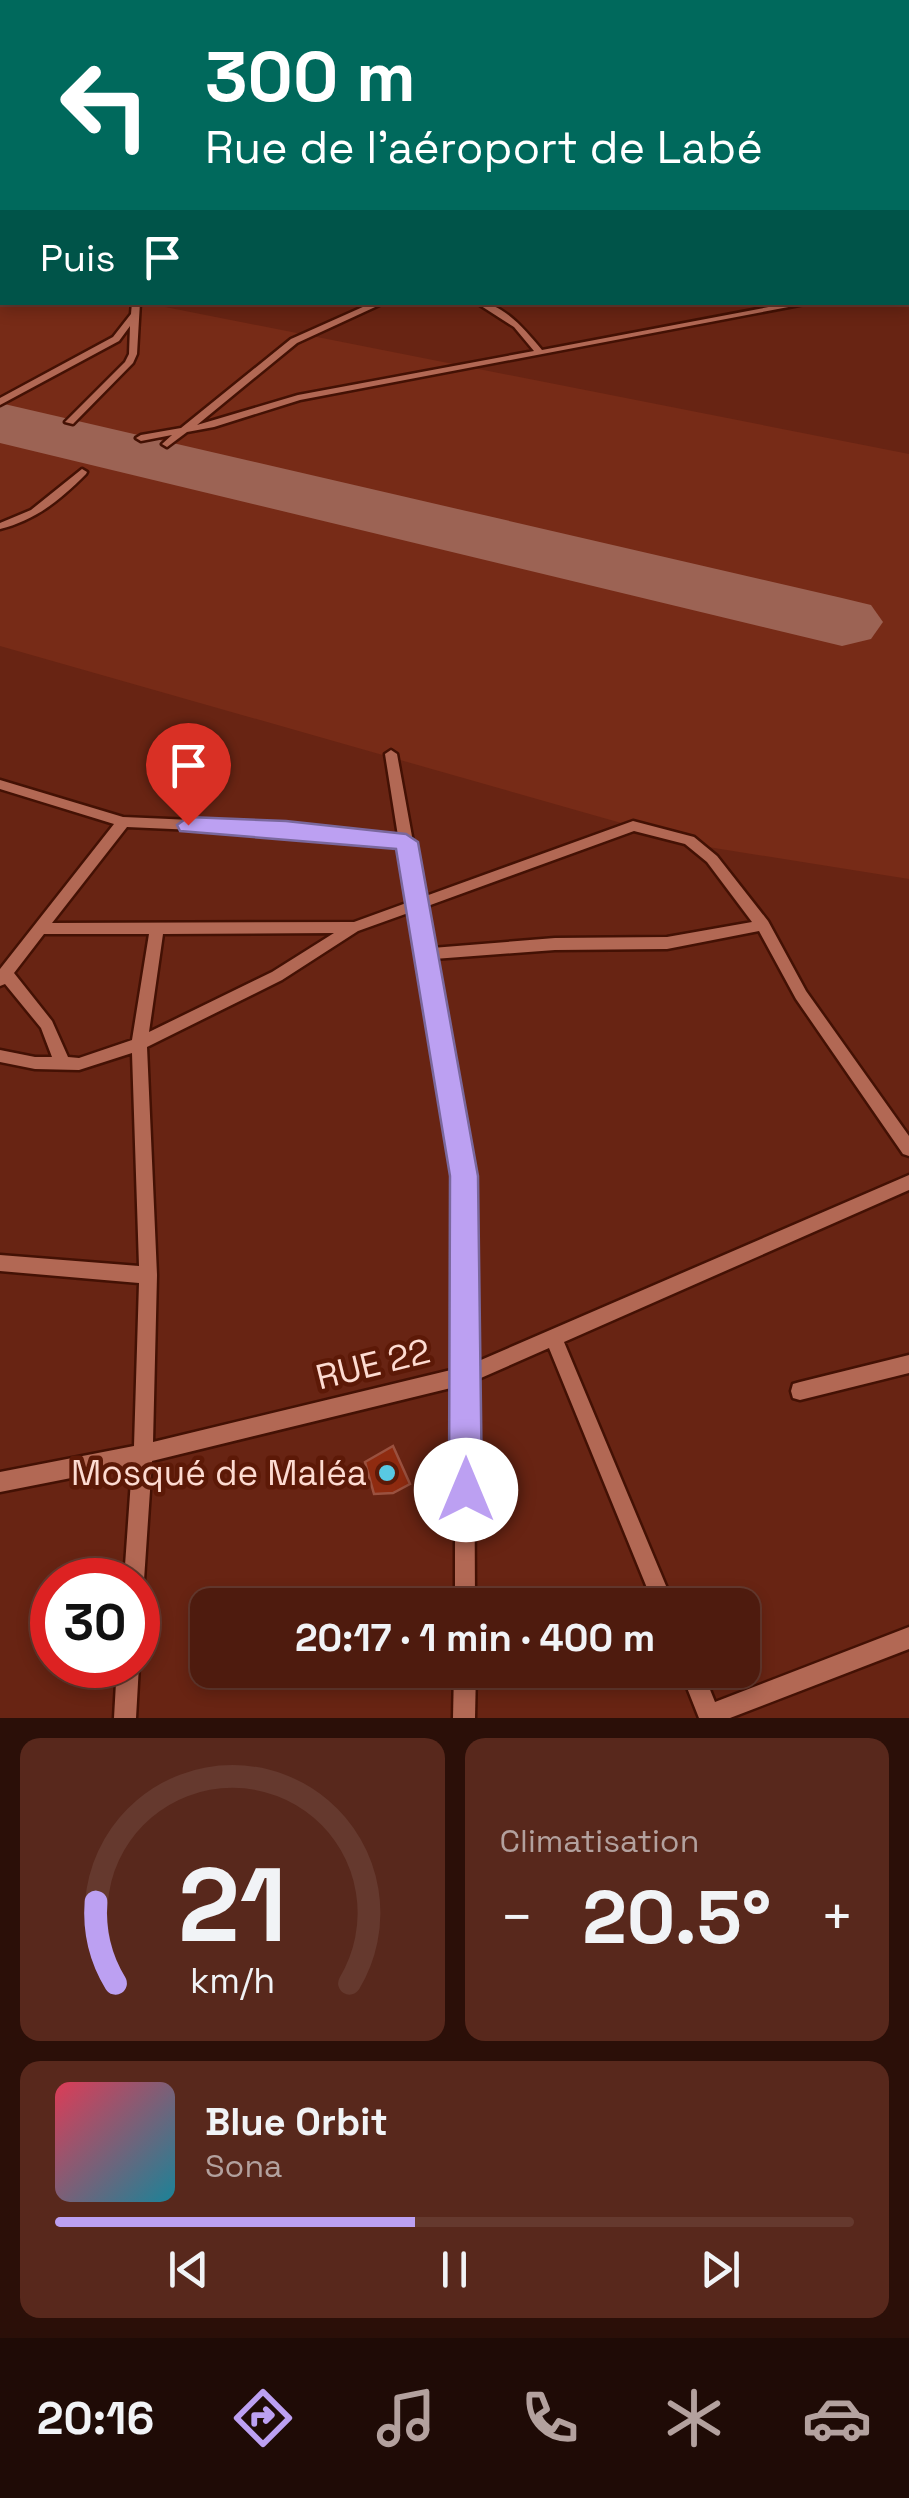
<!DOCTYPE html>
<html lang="fr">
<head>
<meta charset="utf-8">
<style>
  body { margin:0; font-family:"Space Grotesk",sans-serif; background:#58281c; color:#f1f3f6; height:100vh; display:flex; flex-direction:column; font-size:38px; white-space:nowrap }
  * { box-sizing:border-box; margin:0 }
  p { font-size:32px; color:#b3a19e }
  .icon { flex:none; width:55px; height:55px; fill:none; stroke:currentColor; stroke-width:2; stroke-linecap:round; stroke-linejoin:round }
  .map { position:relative; height:1718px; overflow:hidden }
  .sheet { display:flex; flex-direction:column; gap:20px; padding:20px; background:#2b0f08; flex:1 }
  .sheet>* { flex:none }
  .hud { position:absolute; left:0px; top:0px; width:910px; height:305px; box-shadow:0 5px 15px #0003,0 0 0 2px #65392e; background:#00695c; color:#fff; overflow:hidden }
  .speed { position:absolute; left:30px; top:1558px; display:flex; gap:20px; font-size:50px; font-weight:700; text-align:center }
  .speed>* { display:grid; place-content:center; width:130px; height:130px; border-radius:50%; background:#4e1b0e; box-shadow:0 5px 15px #0003,0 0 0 2px #65392e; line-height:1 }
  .speed .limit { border:15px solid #d22; background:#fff; color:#111 }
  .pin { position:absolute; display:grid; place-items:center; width:85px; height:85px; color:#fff; margin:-102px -42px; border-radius:50% 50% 50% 0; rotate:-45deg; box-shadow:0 0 10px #0007 }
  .pin .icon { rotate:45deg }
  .me { position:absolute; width:110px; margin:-55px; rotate:0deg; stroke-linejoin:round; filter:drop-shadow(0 0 8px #0008) }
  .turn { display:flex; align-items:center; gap:35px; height:210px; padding:0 40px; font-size:45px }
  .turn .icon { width:130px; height:130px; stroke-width:2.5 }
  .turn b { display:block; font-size:70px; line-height:85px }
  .then { display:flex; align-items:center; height:95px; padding:0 40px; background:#0003; gap:20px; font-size:38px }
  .big { font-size:75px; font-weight:700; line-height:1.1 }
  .sheet .card { flex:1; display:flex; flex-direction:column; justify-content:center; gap:15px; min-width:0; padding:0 35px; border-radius:20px; background:#58281c }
  .sheet .dial { align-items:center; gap:0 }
  .dial svg { height:260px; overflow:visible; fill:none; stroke:#65392e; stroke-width:7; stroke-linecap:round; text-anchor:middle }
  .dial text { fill:#f1f3f6; stroke:none }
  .song { display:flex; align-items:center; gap:30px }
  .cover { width:120px; height:120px; border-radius:15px; background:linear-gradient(135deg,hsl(350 70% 55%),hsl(190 70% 35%)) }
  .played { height:10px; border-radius:5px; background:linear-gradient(90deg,#bca0f2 45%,#65392e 45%) }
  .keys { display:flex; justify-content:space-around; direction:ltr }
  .heat { display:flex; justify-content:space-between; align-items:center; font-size:55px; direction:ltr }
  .sheet .tiles { flex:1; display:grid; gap:20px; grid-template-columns:1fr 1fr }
  .card:last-child { grid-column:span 2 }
  .trip { position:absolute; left:190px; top:1588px; width:570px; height:100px; border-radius:20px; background:#4e1b0e; box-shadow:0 5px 15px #0003,0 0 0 2px #65392e; font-weight:700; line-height:100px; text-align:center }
  .tab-bar { display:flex; height:160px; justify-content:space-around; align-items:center; background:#1f0b06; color:#b3a19e }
  .tab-bar .icon { width:70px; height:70px }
  .tab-bar .on { color:#bca0f2 }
  .tab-bar b { font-size:45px; color:#f1f3f6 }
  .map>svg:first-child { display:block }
  .built { fill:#772b17 }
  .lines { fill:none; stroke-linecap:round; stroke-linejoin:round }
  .river { fill:#182c31; fill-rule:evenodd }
  .runway { fill:#9c6354; fill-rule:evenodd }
  .building { fill:#8f2b10; stroke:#9a513f; stroke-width:2.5 }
  .minor-casing { stroke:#431104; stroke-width:5 }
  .minor { fill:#b26854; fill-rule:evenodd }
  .route { fill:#bca0f2; stroke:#7a689d; stroke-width:2.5 }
  .poi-dot { fill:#58c9e3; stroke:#5c1907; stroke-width:4 }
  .labels { text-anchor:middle; stroke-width:9; stroke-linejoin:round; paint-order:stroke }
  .near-street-label { font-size:35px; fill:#fddbd1; stroke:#5c1907 }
  .near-poi-label { font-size:35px; fill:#fddbd1; stroke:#5c1907; text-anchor:end }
</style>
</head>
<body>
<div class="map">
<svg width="909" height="1718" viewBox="0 0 909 1718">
  <rect width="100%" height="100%" fill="#682413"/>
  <polygon class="built" points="0,274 2,302 145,303 909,454 909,879 702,846 0,646"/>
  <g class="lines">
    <g class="river">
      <polygon points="822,0 832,0 833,2 823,2"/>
      <rect x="908" y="22" width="1" height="6"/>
    </g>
    <polygon class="runway" points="0,403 842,598 871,605 883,622 871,639 842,646 0,443"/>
  </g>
  <polygon class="building" points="393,1446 410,1484 393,1493 374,1494 365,1462"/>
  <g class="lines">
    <defs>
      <g id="minor">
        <polygon points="126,0 132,0 134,2 128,2"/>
        <rect x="0" y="124" width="2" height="4"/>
        <rect x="0" y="177" width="2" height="6"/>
        <rect x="908" y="278" width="1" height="5"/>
        <polygon points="132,302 140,302 137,354 133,363 73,424 65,422 125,362 129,354 130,326 119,341 0,405 0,398 113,337 131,314"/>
        <path d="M374 302H386L297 343 197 425 298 395 534 351 514 327 475 302C503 302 525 330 542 350L795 302H815L300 400 214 427 187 432 167 447 162 444 172 435 141 441 136 438 141 435 181 428 291 339Z"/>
        <path d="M82 469 87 472 86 474C60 500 36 520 0 529V523L31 510Z"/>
        <path d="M391 750 397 754 423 897 633 821 694 837 717 856 768 921 806 991 909 1136V1156L903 1154 796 999 759 931 667 949 555 950 434 959 472 1176 474 1363 909 1175V1190L564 1342 674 1605H654L549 1348 474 1381 475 1605H455V1387L152 1461 144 1580 141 1587 138 1589V1580H124L132 1466 0 1492V1472L134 1446 139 1283 0 1271V1255L139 1266 132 1053 79 1070 35 1069 0 1062V1050L35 1057H52L41 1028 5 984 0 986V969L114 824 0 789V780L123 817 286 824 398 836 385 754ZM127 827 286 834 400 846 409 902 354 922 52 923ZM634 831 685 844 707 862 752 922 667 937 555 938 432 948 425 907ZM411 912 456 1176 455 1369 153 1442 157 1275 147 1047 282 980 358 931ZM334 933 272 972 149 1032 163 934ZM44 934H149L132 1040 79 1058 68 1057 52 1021 14 973Z"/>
        <polygon points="909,1355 909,1373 800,1400 793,1398 791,1391 793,1384 800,1382"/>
        <polygon points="909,1627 909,1649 730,1718 699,1718 680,1670 702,1670 715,1702"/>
        <polygon points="138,1662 139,1665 136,1718 114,1718 117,1665 138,1665"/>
        <polygon points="454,1670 476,1670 475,1718 453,1718"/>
      </g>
    </defs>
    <use href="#minor" class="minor-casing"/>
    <use href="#minor" class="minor"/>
  </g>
  <polygon class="route" points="188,817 286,821 406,834 418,842 478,1176 482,1490 477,1502 466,1506 454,1502 449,1490 450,1176 396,849 180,831 177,825"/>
  <circle class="poi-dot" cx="387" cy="1473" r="10"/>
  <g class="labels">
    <g class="near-street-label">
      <text transform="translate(373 1364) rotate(-14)" y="12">RUE 22</text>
    </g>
    <g class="near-poi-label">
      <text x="367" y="1485">Mosqué de Maléa</text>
    </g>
  </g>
</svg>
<div class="speed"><div class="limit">30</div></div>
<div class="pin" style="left:188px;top:825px;background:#d93025"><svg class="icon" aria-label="arrive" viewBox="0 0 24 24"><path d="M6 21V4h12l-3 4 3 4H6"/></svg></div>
<svg class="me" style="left:466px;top:1490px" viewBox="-20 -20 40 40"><circle r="19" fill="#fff"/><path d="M0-13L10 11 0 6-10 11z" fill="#bca0f2"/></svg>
<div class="trip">20:17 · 1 min · 400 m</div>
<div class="hud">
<div class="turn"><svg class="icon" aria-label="left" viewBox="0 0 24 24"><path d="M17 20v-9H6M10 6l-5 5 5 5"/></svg><div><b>300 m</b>Rue de l'aéroport de Labé</div></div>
<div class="then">Puis<svg class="icon" aria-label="arrive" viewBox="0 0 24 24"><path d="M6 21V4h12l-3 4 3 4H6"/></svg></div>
</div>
</div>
<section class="sheet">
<div class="tiles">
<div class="card dial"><svg viewBox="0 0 100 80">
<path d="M14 69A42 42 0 1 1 86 69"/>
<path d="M14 69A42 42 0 0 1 8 44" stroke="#bca0f2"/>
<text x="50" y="56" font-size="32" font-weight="700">21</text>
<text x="50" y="72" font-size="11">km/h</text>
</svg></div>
<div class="card"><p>Climatisation</p>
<div class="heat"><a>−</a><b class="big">20.5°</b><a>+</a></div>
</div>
<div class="card">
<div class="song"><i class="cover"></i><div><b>Blue Orbit</b><p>Sona</p></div></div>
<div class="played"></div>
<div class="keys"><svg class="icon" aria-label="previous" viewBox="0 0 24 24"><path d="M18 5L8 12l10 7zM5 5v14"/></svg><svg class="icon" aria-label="pause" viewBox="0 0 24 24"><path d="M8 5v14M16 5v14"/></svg><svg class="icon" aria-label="next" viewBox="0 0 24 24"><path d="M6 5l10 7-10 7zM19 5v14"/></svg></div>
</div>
</div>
</section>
<nav class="tab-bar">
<b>20:16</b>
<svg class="icon on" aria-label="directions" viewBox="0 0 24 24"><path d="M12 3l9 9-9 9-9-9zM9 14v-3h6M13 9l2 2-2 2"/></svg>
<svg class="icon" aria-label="music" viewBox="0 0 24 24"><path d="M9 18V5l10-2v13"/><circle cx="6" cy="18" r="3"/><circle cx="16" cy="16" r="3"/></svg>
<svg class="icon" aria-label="phone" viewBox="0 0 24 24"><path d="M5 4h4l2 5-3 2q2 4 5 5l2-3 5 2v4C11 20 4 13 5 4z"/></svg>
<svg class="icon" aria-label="climate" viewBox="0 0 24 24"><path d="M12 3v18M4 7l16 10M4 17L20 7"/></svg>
<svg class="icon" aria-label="car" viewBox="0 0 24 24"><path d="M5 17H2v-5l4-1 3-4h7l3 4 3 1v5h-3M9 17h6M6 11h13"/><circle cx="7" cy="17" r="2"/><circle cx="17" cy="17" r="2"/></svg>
</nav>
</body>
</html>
